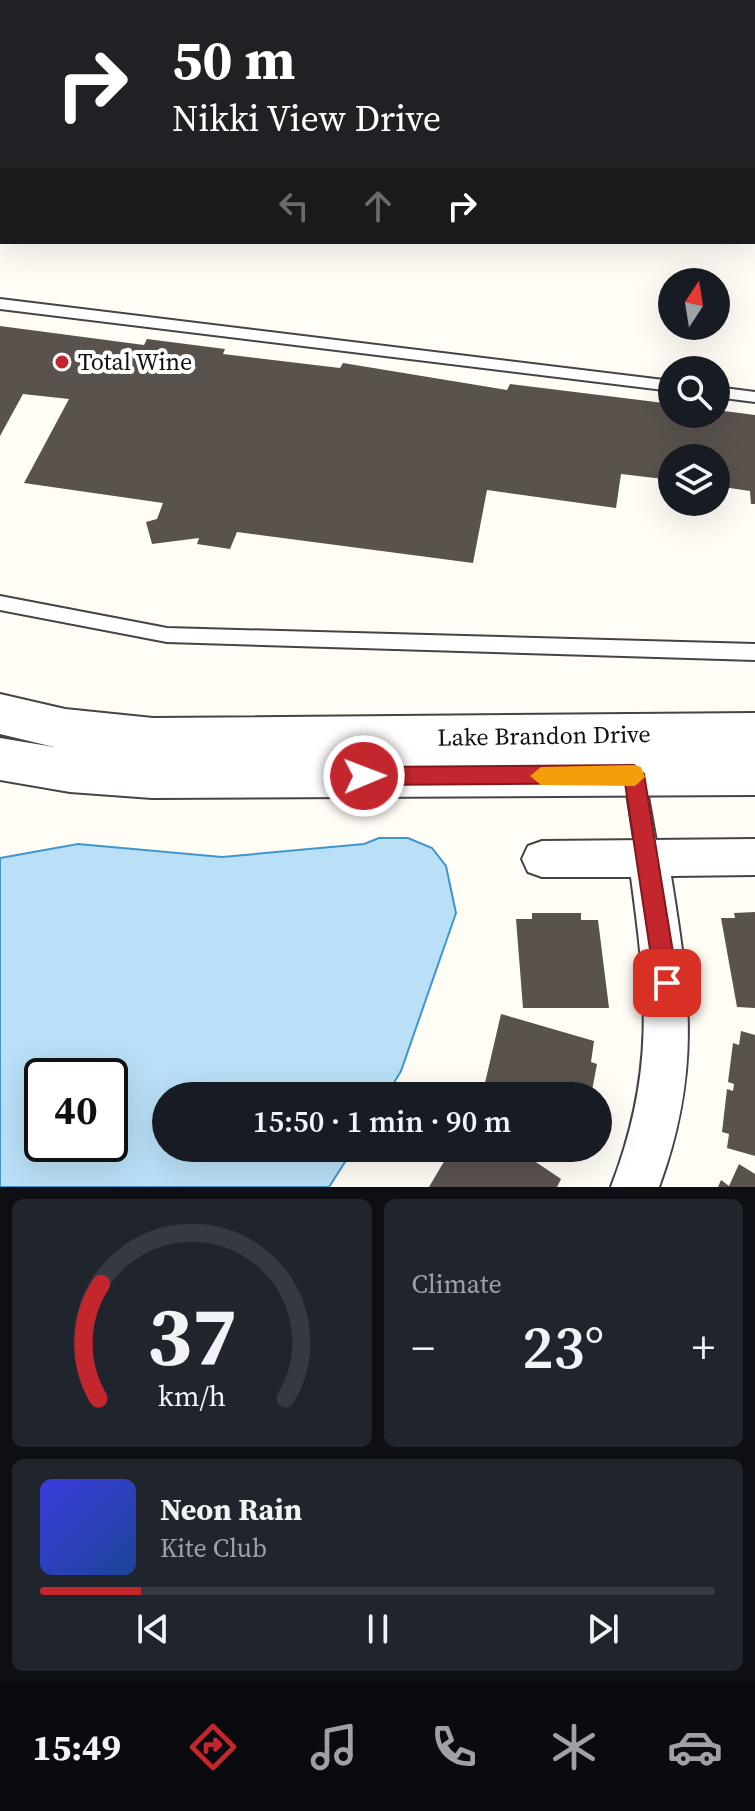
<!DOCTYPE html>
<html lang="en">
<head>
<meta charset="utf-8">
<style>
  body { margin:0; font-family:"Source Serif 4",serif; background:#20242c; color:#f1f3f6; height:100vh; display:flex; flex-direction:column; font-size:30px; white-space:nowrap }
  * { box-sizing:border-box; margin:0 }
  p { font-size:26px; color:#9ea1a6 }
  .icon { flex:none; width:44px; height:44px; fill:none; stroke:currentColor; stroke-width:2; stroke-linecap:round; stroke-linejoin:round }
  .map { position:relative; height:1187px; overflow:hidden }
  .details { display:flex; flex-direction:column; gap:12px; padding:12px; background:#0d0f14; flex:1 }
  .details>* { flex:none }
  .banner { position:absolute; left:0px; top:0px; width:756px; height:244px; box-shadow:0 8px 32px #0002; background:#202124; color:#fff; overflow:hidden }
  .needle { width:52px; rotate:12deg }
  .buttons { position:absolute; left:658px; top:268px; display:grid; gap:16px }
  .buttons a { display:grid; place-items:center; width:72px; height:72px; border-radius:50%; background:#171b24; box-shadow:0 8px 32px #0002; font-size:40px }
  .speed { position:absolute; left:24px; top:1058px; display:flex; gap:16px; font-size:40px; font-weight:700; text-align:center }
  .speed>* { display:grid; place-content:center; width:104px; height:104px; border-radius:50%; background:#171b24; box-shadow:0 8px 32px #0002; line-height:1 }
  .speed .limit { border:4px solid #111; border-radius:12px; background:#fff; color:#111 }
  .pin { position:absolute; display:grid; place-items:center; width:68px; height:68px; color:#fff; margin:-34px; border-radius:16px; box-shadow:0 4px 12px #0006 }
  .me { position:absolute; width:88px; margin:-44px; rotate:89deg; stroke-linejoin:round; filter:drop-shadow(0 0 6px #0008) }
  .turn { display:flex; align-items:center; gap:28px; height:168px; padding:0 40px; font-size:36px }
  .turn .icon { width:104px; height:104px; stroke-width:2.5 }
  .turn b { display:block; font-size:56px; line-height:68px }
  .lanes { display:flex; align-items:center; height:76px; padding:0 40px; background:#0003; justify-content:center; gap:40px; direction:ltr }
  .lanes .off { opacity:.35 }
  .big { font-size:60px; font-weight:600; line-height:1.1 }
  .details .card { flex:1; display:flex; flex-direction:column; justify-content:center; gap:12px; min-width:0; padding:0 28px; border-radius:12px; background:#20242c }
  .details .dial { align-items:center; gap:0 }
  .dial svg { height:208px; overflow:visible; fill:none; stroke:#363941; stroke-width:7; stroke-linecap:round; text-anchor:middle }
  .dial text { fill:#f1f3f6; stroke:none }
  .song { display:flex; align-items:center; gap:24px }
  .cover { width:96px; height:96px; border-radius:12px; background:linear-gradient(135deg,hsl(240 70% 55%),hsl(220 70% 35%)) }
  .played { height:8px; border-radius:4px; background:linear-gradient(90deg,#c4262e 15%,#363941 15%) }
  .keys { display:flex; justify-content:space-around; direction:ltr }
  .heat { display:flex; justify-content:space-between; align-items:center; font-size:44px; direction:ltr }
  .details .tiles { flex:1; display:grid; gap:12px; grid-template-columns:1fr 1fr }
  .card:last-child { grid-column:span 2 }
  .trip { position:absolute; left:152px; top:1082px; width:460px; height:80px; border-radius:40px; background:#171b24; box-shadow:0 8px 32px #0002; font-weight:600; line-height:80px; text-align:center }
  .tabs { display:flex; height:128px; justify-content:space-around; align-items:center; background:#090b0e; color:#9ea1a6 }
  .tabs .icon { width:56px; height:56px }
  .tabs .on { color:#c4262e }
  .tabs b { font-size:36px; color:#f1f3f6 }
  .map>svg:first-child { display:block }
  .water { fill:#b9e0f7; stroke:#3f96cf; stroke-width:2; fill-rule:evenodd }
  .building { fill:#5a524d }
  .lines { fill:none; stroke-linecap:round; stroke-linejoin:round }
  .service-casing { stroke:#444; stroke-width:4 }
  .minor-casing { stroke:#444; stroke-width:4 }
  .tertiary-casing { stroke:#444; stroke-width:4 }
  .secondary-casing { stroke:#333; stroke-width:4 }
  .service { fill:#fff; fill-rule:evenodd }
  .minor { fill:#fff; fill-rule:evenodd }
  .tertiary { fill:#fff; fill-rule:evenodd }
  .secondary { fill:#fff6b0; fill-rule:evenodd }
  .route { fill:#c4262e; stroke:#7f191e; stroke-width:2 }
  .slow { fill:#f59e0b }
  .poi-dot { fill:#c4262e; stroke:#fff; stroke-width:3 }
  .labels { text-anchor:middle; stroke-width:8; stroke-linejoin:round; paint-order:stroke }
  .poi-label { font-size:24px; fill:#111; stroke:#fff; text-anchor:start }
  .street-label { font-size:24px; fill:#111; stroke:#fff }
</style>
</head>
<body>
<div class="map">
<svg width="755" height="1187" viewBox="0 0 755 1187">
  <rect width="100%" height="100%" fill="#fffdf5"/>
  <path class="water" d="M379 838H408L432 848 446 866 456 913 401 1071 386 1096H166V1148H354L329 1187H0V858L78 844 222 857 364 844ZM42 1076H110V1144H42Z"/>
  <g class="building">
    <polygon points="0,326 144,345 147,339 225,349 223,354 340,368 343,363 507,390 510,384 672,404 672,414 716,414 716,410 755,415 755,504 751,504 750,491 716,486 716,458 672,458 672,480 621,474 616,508 487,490 473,563 237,532 230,549 197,544 199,538 152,544 146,522 157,519 163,503 24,483 69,399 23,394 0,436"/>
    <polygon points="755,912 755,1008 737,1007 721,918 735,918 734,913"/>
    <polygon points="532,913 581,913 581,920 598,920 609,1008 523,1008 516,919 532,919"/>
    <polygon points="501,1014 594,1041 591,1062 597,1064 591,1096 482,1096"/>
    <polygon points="741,1031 755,1035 755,1156 727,1148 729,1134 722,1132 727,1089 733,1091 734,1084 728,1082 733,1043 739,1045"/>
    <polygon points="452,1148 515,1148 561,1179 557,1187 429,1187"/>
    <polygon points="739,1164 755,1174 755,1187 718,1187 721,1180 729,1186"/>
  </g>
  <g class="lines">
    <defs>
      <g id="service">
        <polygon points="624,0 657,0 658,2 625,2"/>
        <polygon points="687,0 755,0 755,4 686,2"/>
        <rect x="754" y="212" width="1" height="8"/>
        <polygon points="0,299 672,381 672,391 0,309"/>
        <polygon points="716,387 755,392 755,402 716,397"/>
        <polygon points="0,596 167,628 755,644 755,660 167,642 0,610"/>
        <polygon points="634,765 641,768 644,774 659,858 656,865 648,868 640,865 637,858 624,774 627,768"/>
      </g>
      <path id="minor" d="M755 839V875L671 876C690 994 701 1072 659 1187H611C655 1073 647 995 631 877H542L528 872 522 859 528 846 542 841Z"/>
      <g id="tertiary">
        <polygon points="0,0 16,0 2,2 0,10"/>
        <polygon points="36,0 63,0 35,2"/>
        <polygon points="0,694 65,709 153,718 755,713 755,795 152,798 70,792 0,780 0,738 54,747 0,734"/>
      </g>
      <g id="secondary">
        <polygon points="125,0 174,0 175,2 126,2"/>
        <rect x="0" y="3" width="2" height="16"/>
        <rect x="754" y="45" width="1" height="16"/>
      </g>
    </defs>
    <use href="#service" class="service-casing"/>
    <use href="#minor" class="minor-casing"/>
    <use href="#tertiary" class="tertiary-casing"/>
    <use href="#secondary" class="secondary-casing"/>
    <use href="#service" class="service"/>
    <use href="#minor" class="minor"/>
    <use href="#tertiary" class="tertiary"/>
    <use href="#secondary" class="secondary"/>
  </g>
  <polygon class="route" points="634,765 644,774 678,983 675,991 667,995 659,991 655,983 625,783 364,785 353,776 364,767"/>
  <polygon class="slow" points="634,765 641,767 645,777 635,786 541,785 530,776 541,767"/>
  <circle class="poi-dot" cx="62" cy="362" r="8"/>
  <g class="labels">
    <g class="poi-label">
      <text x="78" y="370">Total Wine</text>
    </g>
    <g class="street-label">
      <text transform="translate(544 736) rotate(-1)" y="8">Lake Brandon Drive</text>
    </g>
  </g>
</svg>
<div class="buttons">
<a><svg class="needle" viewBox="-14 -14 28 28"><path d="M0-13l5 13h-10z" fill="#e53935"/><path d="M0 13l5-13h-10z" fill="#9ea1a6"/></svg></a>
<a><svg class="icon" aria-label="search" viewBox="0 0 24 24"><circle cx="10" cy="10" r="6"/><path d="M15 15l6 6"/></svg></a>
<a><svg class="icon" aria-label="layers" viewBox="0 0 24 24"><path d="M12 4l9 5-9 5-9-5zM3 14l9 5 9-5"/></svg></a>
</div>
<div class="speed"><div class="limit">40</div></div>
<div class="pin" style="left:667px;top:983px;background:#d93025"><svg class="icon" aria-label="arrive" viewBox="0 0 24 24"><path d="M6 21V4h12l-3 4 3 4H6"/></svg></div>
<svg class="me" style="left:364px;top:776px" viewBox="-20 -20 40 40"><circle r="17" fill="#c4262e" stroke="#fff" stroke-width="3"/><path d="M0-11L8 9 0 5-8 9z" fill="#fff"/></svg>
<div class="trip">15:50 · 1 min · 90 m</div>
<div class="banner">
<div class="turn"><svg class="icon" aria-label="right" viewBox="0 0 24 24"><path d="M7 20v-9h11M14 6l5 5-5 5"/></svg><div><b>50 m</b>Nikki View Drive</div></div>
<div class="lanes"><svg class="icon off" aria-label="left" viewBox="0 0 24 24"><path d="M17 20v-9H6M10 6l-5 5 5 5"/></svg><svg class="icon off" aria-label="ahead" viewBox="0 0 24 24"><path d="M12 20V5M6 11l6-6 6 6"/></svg><svg class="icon" aria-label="right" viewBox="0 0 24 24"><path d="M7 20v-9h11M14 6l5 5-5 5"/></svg></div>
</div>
</div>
<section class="details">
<div class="tiles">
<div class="card dial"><svg viewBox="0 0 100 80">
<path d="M14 69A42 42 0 1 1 86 69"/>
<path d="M14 69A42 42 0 0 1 15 25" stroke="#c4262e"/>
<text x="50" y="56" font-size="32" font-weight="700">37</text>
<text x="50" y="72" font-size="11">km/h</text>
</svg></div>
<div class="card"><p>Climate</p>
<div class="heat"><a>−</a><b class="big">23°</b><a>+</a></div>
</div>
<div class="card">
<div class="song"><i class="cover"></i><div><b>Neon Rain</b><p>Kite Club</p></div></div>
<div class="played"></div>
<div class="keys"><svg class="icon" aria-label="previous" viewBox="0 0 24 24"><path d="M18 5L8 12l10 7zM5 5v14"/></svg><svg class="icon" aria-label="pause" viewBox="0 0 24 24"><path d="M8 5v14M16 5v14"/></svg><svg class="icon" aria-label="next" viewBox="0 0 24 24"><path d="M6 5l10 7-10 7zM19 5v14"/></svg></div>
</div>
</div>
</section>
<nav class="tabs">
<b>15:49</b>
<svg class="icon on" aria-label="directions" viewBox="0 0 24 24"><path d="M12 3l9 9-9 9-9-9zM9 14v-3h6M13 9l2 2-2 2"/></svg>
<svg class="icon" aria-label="music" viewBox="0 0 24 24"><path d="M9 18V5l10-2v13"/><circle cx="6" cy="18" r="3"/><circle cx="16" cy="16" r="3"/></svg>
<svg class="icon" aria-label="phone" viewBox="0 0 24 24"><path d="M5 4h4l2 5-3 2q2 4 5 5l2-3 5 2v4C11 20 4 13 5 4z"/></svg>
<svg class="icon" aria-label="climate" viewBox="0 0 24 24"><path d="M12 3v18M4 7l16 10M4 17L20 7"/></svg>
<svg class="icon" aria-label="car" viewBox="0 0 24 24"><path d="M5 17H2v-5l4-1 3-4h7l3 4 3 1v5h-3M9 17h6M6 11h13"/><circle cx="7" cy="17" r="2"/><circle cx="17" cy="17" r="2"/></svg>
</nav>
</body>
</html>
